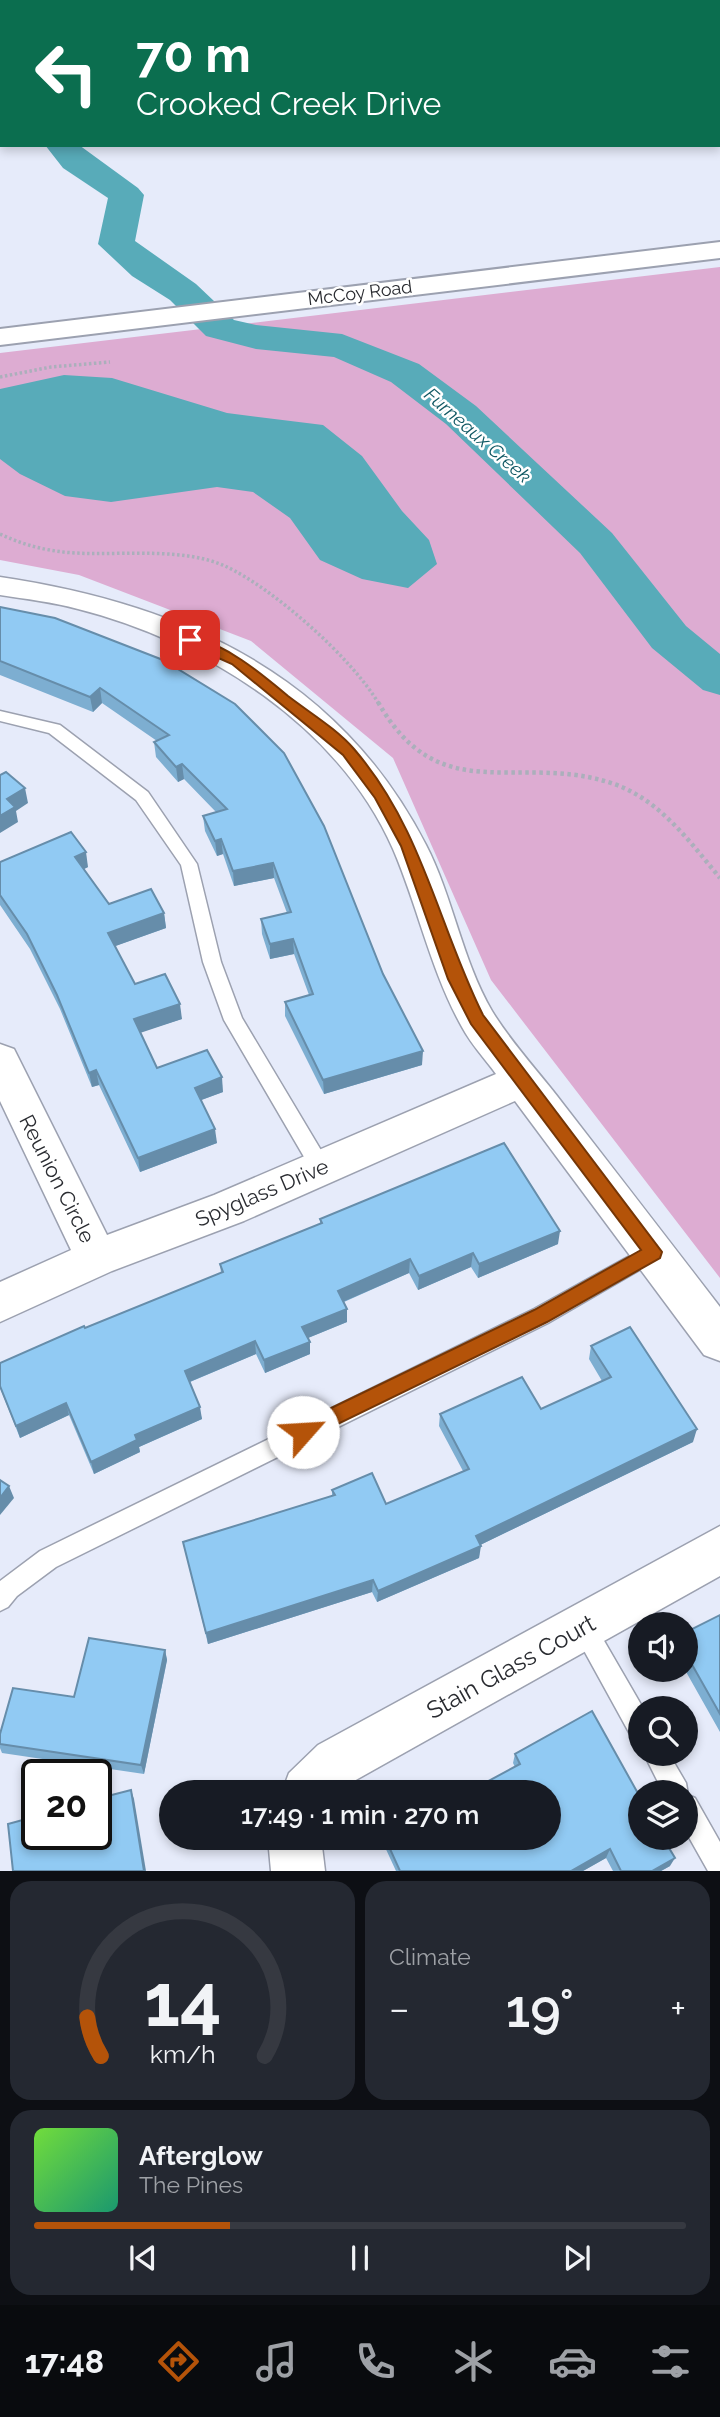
<!DOCTYPE html>
<html lang="en">
<head>
<meta charset="utf-8">
<style>
  body { margin:0; font-family:Raleway,sans-serif; background:#242831; color:#f1f3f6; height:100vh; display:flex; flex-direction:column; font-size:26px; white-space:nowrap }
  * { box-sizing:border-box; margin:0 }
  p { font-size:23px; color:#9ea1a6 }
  .icon { flex:none; width:38px; height:38px; fill:none; stroke:currentColor; stroke-width:2; stroke-linecap:round; stroke-linejoin:round }
  .map { position:relative; height:1871px; overflow:hidden }
  .side { display:flex; flex-direction:column; gap:10px; padding:10px; background:#0d0f14; flex:1 }
  .side>* { flex:none }
  .guide { position:absolute; left:0px; top:0px; width:721px; height:147px; box-shadow:0 4px 10px #0003; background:#0b6e4f; color:#fff; overflow:hidden }
  .tools { position:absolute; left:628px; top:1612px; display:grid; gap:14px }
  .tools a { display:grid; place-items:center; width:70px; height:70px; border-radius:50%; background:#171b24; box-shadow:0 4px 10px #0003; font-size:35px }
  .speed { position:absolute; left:21px; top:1759px; display:flex; gap:14px; font-size:35px; font-weight:700; text-align:center }
  .speed>* { display:grid; place-content:center; width:91px; height:91px; border-radius:50%; background:#171b24; box-shadow:0 4px 10px #0003; line-height:1 }
  .speed .limit { border:4px solid #111; border-radius:10px; background:#fff; color:#111 }
  .pin { position:absolute; display:grid; place-items:center; width:60px; height:60px; color:#fff; margin:-30px; border-radius:14px; box-shadow:0 4px 10px #0006 }
  .me { position:absolute; width:77px; margin:-38px; rotate:64deg; stroke-linejoin:round; filter:drop-shadow(0 0 5px #0008) }
  .turn { display:flex; align-items:center; gap:24px; height:147px; padding:0 21px; font-size:32px }
  .turn .icon { width:91px; height:91px; stroke-width:2.5 }
  .turn b { display:block; font-size:49px; line-height:60px }
  .big { font-size:52px; font-weight:600; line-height:1.1 }
  .side .widget { flex:1; display:flex; flex-direction:column; justify-content:center; gap:10px; min-width:0; padding:0 24px; border-radius:21px; background:#242831 }
  .side .dial { align-items:center; gap:0 }
  .dial svg { height:182px; overflow:visible; fill:none; stroke:#363941; stroke-width:7; stroke-linecap:round; text-anchor:middle }
  .dial text { fill:#f1f3f6; stroke:none }
  .song { display:flex; align-items:center; gap:21px }
  .cover { width:84px; height:84px; border-radius:10px; background:linear-gradient(135deg,hsl(100 70% 55%),hsl(160 70% 35%)) }
  .played { height:7px; border-radius:4px; background:linear-gradient(90deg,#b45309 30%,#363941 30%) }
  .keys { display:flex; justify-content:space-around; direction:ltr }
  .heat { display:flex; justify-content:space-between; align-items:center; font-size:38px; direction:ltr }
  .side .tiles { flex:1; display:grid; gap:10px; grid-template-columns:1fr 1fr }
  .widget:last-child { grid-column:span 2 }
  .trip { position:absolute; left:159px; top:1780px; width:402px; height:70px; border-radius:35px; background:#171b24; box-shadow:0 4px 10px #0003; font-weight:600; line-height:70px; text-align:center }
  .tabs { display:flex; height:112px; justify-content:space-around; align-items:center; background:#090b0e; color:#9ea1a6 }
  .tabs .icon { width:49px; height:49px }
  .tabs .current { color:#b45309 }
  .tabs b { font-size:32px; color:#f1f3f6 }
  .map>svg:first-child { display:block }
  .green { fill:#ddacd2 }
  .water { fill:#58abb9 }
  .lines { fill:none; stroke-linecap:round; stroke-linejoin:round }
  .river { fill:#58abb9; fill-rule:evenodd }
  .service-casing { stroke:#9ca1b0; stroke-width:3 }
  .minor-casing { stroke:#9ca1b0; stroke-width:3 }
  .tertiary-casing { stroke:#9ca1b0; stroke-width:4 }
  .path-far1 { stroke:#abafbb; stroke-width:3.5; stroke-dasharray:2.5 2.5; stroke-linecap:butt }
  .path { stroke:#abafbb; stroke-width:4.5; stroke-dasharray:3.5 3.5; stroke-linecap:butt }
  .service { fill:#fff; fill-rule:evenodd }
  .minor { fill:#fff; fill-rule:evenodd }
  .tertiary { fill:#fff; fill-rule:evenodd }
  .wall { fill:#7daed1 }
  .shaded-wall { fill:#668daa }
  .building { fill:#91caf3; stroke:#668daa; stroke-width:2 }
  .route { fill:#b45309; stroke:#753606; stroke-width:2 }
  .labels { text-anchor:middle; stroke-width:5; stroke-linejoin:round; paint-order:stroke }
  .far-street-label { font-size:18px; fill:#292b30; stroke:#fff }
  .far-water-label { font-size:19px; font-style:italic; fill:#115964; stroke:#fff }
  .street-label { font-size:21px; fill:#292b30; stroke:#fff }
  .near-street-label { font-size:24px; fill:#292b30; stroke:#fff }
</style>
</head>
<body>
<div class="map">
<svg width="720" height="1871" viewBox="0 0 720 1871">
  <rect width="100%" height="100%" fill="#e6ebfa"/>
  <polygon class="green" points="720,267 720,1278 491,980 393,758 251,641 79,575 0,560 0,353"/>
  <polygon class="water" points="64,375 112,378 227,413 323,425 362,456 402,511 429,540 437,564 408,588 362,579 320,560 290,518 253,492 217,487 111,502 65,496 20,474 0,459 0,389"/>
  <g class="lines">
    <g class="river">
      <rect x="0" y="73" width="2" height="20"/>
      <polygon points="45,145 79,145 138,188 144,195 135,241 196,284 234,320 256,325 342,334 419,364 476,406 612,533 686,626 720,654 720,695 703,690 652,648 580,553 446,424 391,382 334,357 256,349 206,336 170,300 132,276 98,244 108,198 63,168"/>
    </g>
    <defs>
      <g id="service">
        <polygon points="675,0 685,0 686,2 676,2"/>
        <rect x="719" y="5" width="1" height="6"/>
        <polygon points="0,711 60,725 148,792 197,864 221,962 242,1018 328,1162 331,1168 328,1174 321,1176 314,1174 224,1020 203,962 181,865 136,800 49,733 0,721"/>
        <polygon points="653,1243 660,1246 663,1252 660,1258 548,1323 56,1567 17,1596 8,1607 0,1611 0,1581 40,1551 534,1309"/>
        <polygon points="584,1616 592,1620 643,1708 640,1708 640,1739 631,1736 576,1636 572,1628 576,1620"/>
        <polygon points="644,1754 669,1754 686,1783 688,1795 695,1798 720,1842 720,1871 708,1871 686,1832 686,1792 663,1792"/>
      </g>
      <g id="minor">
        <polygon points="393,0 414,0 416,2 394,2"/>
        <rect x="719" y="73" width="1" height="12"/>
        <path d="M0 577C182 604 338 674 426 845 453 897 462 960 492 1011 512 1044 541 1074 564 1105 616 1172 668 1239 720 1307V1361L704 1355 515 1101 244 1221 112 1271 0 1322V1282L71 1250 0 1101V1044L14 1049 107 1235 214 1195 496 1074C485 1059 471 1044 462 1027 431 972 418 907 393 849 339 726 205 641 78 609 53 602 26 599 0 595Z"/>
        <polygon points="720,1526 720,1576 354,1781 344,1792 282,1792 289,1773 318,1745"/>
        <polygon points="268,1838 321,1838 325,1871 271,1871"/>
      </g>
      <polygon id="tertiary" points="720,242 720,258 0,345 0,329"/>
    </defs>
    <use href="#service" class="service-casing"/>
    <use href="#minor" class="minor-casing"/>
    <use href="#tertiary" class="tertiary-casing"/>
    <g class="path-far1">
      <polyline points="0,377 51,367 110,362"/>
      <path d="M0 534C62 563 104 550 168 554 186 555 207 558 225 566 273 588 352 658 379 704"/>
    </g>
    <path class="path" d="M378 702C440 812 519 751 614 784 660 800 690 842 720 878"/>
    <use href="#service" class="service"/>
    <use href="#minor" class="minor"/>
    <use href="#tertiary" class="tertiary"/>
  </g>
  <g class="wall">
    <polygon points="454,0 573,0 572,2 458,2"/>
    <polygon points="0,607 163,660 383,974 422,1065 324,1094 285,1016 285,1002 309,995 294,954 270,959 262,934 261,919 287,913 274,878 234,886 223,854 217,856 205,831 203,816 216,812 184,779 178,782 156,757 154,742 157,741 102,703 93,712 0,675"/>
    <polygon points="0,862 88,867 84,869 109,904 164,913 166,928 115,946 135,984 182,1019 140,1032 157,1068 223,1092 201,1100 217,1143 140,1172 99,1085 92,1087 60,1009 30,949 0,905"/>
    <polygon points="320,1219 558,1244 478,1278 471,1267 418,1290 409,1273 344,1302 347,1322 308,1338 310,1342 310,1354 265,1373 256,1354 190,1382 202,1419 139,1447 140,1452 94,1474 69,1415 20,1438 0,1388 0,1363 221,1273 220,1264 320,1224"/>
    <polygon points="591,1346 693,1442 480,1545 479,1558 377,1602 372,1592 208,1644 183,1542 332,1496 332,1490 386,1504 463,1471 439,1426 440,1414 541,1409 602,1381 589,1359"/>
    <polygon points="720,1615 720,1732 685,1670 686,1670 686,1632"/>
    <polygon points="165,1650 167,1660 144,1774 2,1753 0,1748 0,1734"/>
    <polygon points="515,1754 670,1866 661,1871 613,1871 606,1858 583,1871 396,1871 384,1845 384,1838 515,1767 513,1763"/>
  </g>
  <g class="shaded-wall">
    <polygon points="100,688 102,703 93,712 90,697"/>
    <polygon points="182,764 184,779 178,782 176,767"/>
    <polygon points="25,788 28,803 16,811 18,822 0,833 0,816 7,799"/>
    <polygon points="221,839 223,854 217,856 215,841"/>
    <polygon points="86,852 88,867 78,872 75,857"/>
    <polygon points="273,863 274,878 234,886 233,871"/>
    <polygon points="164,913 166,928 110,948 108,933"/>
    <polygon points="293,939 294,954 270,959 270,944"/>
    <polygon points="180,1004 182,1019 137,1034 134,1019"/>
    <polygon points="423,1051 422,1065 324,1094 323,1080"/>
    <polygon points="96,1070 99,1085 92,1087 89,1073"/>
    <polygon points="222,1077 223,1092 196,1102 195,1088"/>
    <polygon points="215,1129 217,1143 140,1172 138,1158"/>
    <polygon points="560,1231 558,1244 478,1278 479,1264"/>
    <polygon points="473,1253 471,1267 418,1290 419,1276"/>
    <polygon points="410,1259 409,1273 338,1304 338,1291"/>
    <polygon points="347,1309 347,1322 303,1340 302,1327"/>
    <polygon points="255,1341 256,1354 187,1383 185,1371"/>
    <polygon points="310,1342 310,1354 265,1373 264,1360"/>
    <polygon points="66,1403 69,1415 20,1438 16,1426"/>
    <polygon points="200,1407 202,1419 139,1447 140,1452 94,1474 91,1462 135,1435"/>
    <polygon points="697,1429 693,1442 474,1548 476,1536"/>
    <polygon points="9,1486 14,1498 0,1515 0,1498"/>
    <polygon points="481,1546 479,1558 377,1602 378,1591"/>
    <polygon points="373,1580 372,1592 208,1644 206,1633"/>
    <polygon points="165,1650 167,1660 144,1774 141,1765"/>
    <polygon points="131,1790 134,1799 146,1871 144,1871"/>
    <polygon points="610,1849 606,1858 583,1871 571,1871"/>
    <polygon points="675,1858 670,1866 661,1871 652,1871"/>
  </g>
  <g class="building">
    <polygon points="480,0 571,0 569,2 483,2"/>
    <polygon points="0,607 55,618 163,660 235,704 284,753 324,826 383,974 423,1051 323,1080 285,1002 313,994 293,939 270,944 261,919 291,912 273,863 233,871 221,839 215,841 203,816 227,809 182,764 176,767 154,742 169,735 100,688 90,697 0,661"/>
    <polygon points="6,772 25,788 7,799 15,807 0,816 0,775"/>
    <polygon points="71,832 86,852 75,857 109,904 151,889 164,913 108,933 135,984 165,974 180,1004 134,1019 157,1068 207,1050 222,1077 195,1088 215,1129 138,1158 96,1070 89,1073 57,995 27,934 0,895 0,862"/>
    <polygon points="504,1143 560,1231 479,1264 473,1253 419,1276 410,1259 338,1291 347,1309 302,1327 310,1342 264,1360 255,1341 185,1371 200,1407 135,1435 137,1440 91,1462 66,1403 16,1426 0,1386 0,1363 84,1326 85,1328 223,1272 220,1264 322,1223 320,1219"/>
    <polygon points="630,1327 697,1429 476,1536 481,1546 378,1591 373,1580 206,1633 183,1542 335,1495 332,1490 372,1473 386,1504 469,1469 440,1414 522,1377 541,1409 611,1377 591,1346"/>
    <polygon points="0,1480 9,1486 0,1498"/>
    <polygon points="720,1615 720,1714 686,1654 686,1632"/>
    <polygon points="89,1638 165,1650 141,1765 0,1744 0,1734 13,1688 74,1697"/>
    <polygon points="592,1711 640,1797 640,1838 663,1838 675,1858 652,1871 621,1871 610,1849 571,1871 400,1871 385,1838 550,1838 550,1792 468,1792 520,1764 515,1754"/>
    <polygon points="131,1790 144,1871 13,1871 8,1824 37,1816 37,1834 96,1834 96,1799"/>
  </g>
  <path class="route" d="M190 635C228 646 258 671 288 696 310 713 337 729 354 749 423 829 438 925 483 1015L662 1252 660 1258 547 1322 303 1441 296 1438 294 1432 296 1425 534 1310 641 1250 471 1024 448 979 401 846 375 798 343 755 232 664 185 643V637Z"/>
  <g class="labels">
    <g class="far-street-label">
      <text transform="translate(360 293) rotate(-7)" y="6">McCoy Road</text>
    </g>
    <g class="far-water-label">
      <text transform="translate(478 435) rotate(41)" y="7">Furneaux Creek</text>
    </g>
    <g class="street-label">
      <text transform="translate(57 1179) rotate(63)" y="7">Reunion Circle</text>
      <text transform="translate(262 1193) rotate(-23)" y="7">Spyglass Drive</text>
    </g>
    <g class="near-street-label">
      <text transform="translate(511 1667) rotate(-29)" y="8">Stain Glass Court</text>
    </g>
  </g>
</svg>
<div class="tools">
<a><svg class="icon" aria-label="sound" viewBox="0 0 24 24"><path d="M4 9h4l5-4v14l-5-4H4zM17 9q2 3 0 6"/></svg></a>
<a><svg class="icon" aria-label="search" viewBox="0 0 24 24"><circle cx="10" cy="10" r="6"/><path d="M15 15l6 6"/></svg></a>
<a><svg class="icon" aria-label="layers" viewBox="0 0 24 24"><path d="M12 4l9 5-9 5-9-5zM3 14l9 5 9-5"/></svg></a>
</div>
<div class="speed"><div class="limit">20</div></div>
<div class="pin" style="left:190px;top:640px;background:#d93025"><svg class="icon" aria-label="arrive" viewBox="0 0 24 24"><path d="M6 21V4h12l-3 4 3 4H6"/></svg></div>
<svg class="me" style="left:303px;top:1432px" viewBox="-20 -20 40 40"><circle r="19" fill="#fff"/><path d="M0-13L10 11 0 6-10 11z" fill="#b45309"/></svg>
<div class="trip">17:49 · 1 min · 270 m</div>
<div class="guide">
<div class="turn"><svg class="icon" aria-label="left" viewBox="0 0 24 24"><path d="M17 20v-9H6M10 6l-5 5 5 5"/></svg><div><b>70 m</b>Crooked Creek Drive</div></div>
</div>
</div>
<section class="side">
<div class="tiles">
<div class="widget dial"><svg viewBox="0 0 100 80">
<path d="M14 69A42 42 0 1 1 86 69"/>
<path d="M14 69A42 42 0 0 1 8 52" stroke="#b45309"/>
<text x="50" y="56" font-size="32" font-weight="700">14</text>
<text x="50" y="72" font-size="11">km/h</text>
</svg></div>
<div class="widget"><p>Climate</p>
<div class="heat"><a>−</a><b class="big">19°</b><a>+</a></div>
</div>
<div class="widget">
<div class="song"><i class="cover"></i><div><b>Afterglow</b><p>The Pines</p></div></div>
<div class="played"></div>
<div class="keys"><svg class="icon" aria-label="previous" viewBox="0 0 24 24"><path d="M18 5L8 12l10 7zM5 5v14"/></svg><svg class="icon" aria-label="pause" viewBox="0 0 24 24"><path d="M8 5v14M16 5v14"/></svg><svg class="icon" aria-label="next" viewBox="0 0 24 24"><path d="M6 5l10 7-10 7zM19 5v14"/></svg></div>
</div>
</div>
</section>
<nav class="tabs">
<b>17:48</b>
<svg class="icon current" aria-label="directions" viewBox="0 0 24 24"><path d="M12 3l9 9-9 9-9-9zM9 14v-3h6M13 9l2 2-2 2"/></svg>
<svg class="icon" aria-label="music" viewBox="0 0 24 24"><path d="M9 18V5l10-2v13"/><circle cx="6" cy="18" r="3"/><circle cx="16" cy="16" r="3"/></svg>
<svg class="icon" aria-label="phone" viewBox="0 0 24 24"><path d="M5 4h4l2 5-3 2q2 4 5 5l2-3 5 2v4C11 20 4 13 5 4z"/></svg>
<svg class="icon" aria-label="climate" viewBox="0 0 24 24"><path d="M12 3v18M4 7l16 10M4 17L20 7"/></svg>
<svg class="icon" aria-label="car" viewBox="0 0 24 24"><path d="M5 17H2v-5l4-1 3-4h7l3 4 3 1v5h-3M9 17h6M6 11h13"/><circle cx="7" cy="17" r="2"/><circle cx="17" cy="17" r="2"/></svg>
<svg class="icon" aria-label="filters" viewBox="0 0 24 24"><path d="M4 7h16M4 17h16"/><circle cx="9" cy="7" r="2"/><circle cx="15" cy="17" r="2"/></svg>
</nav>
</body>
</html>
